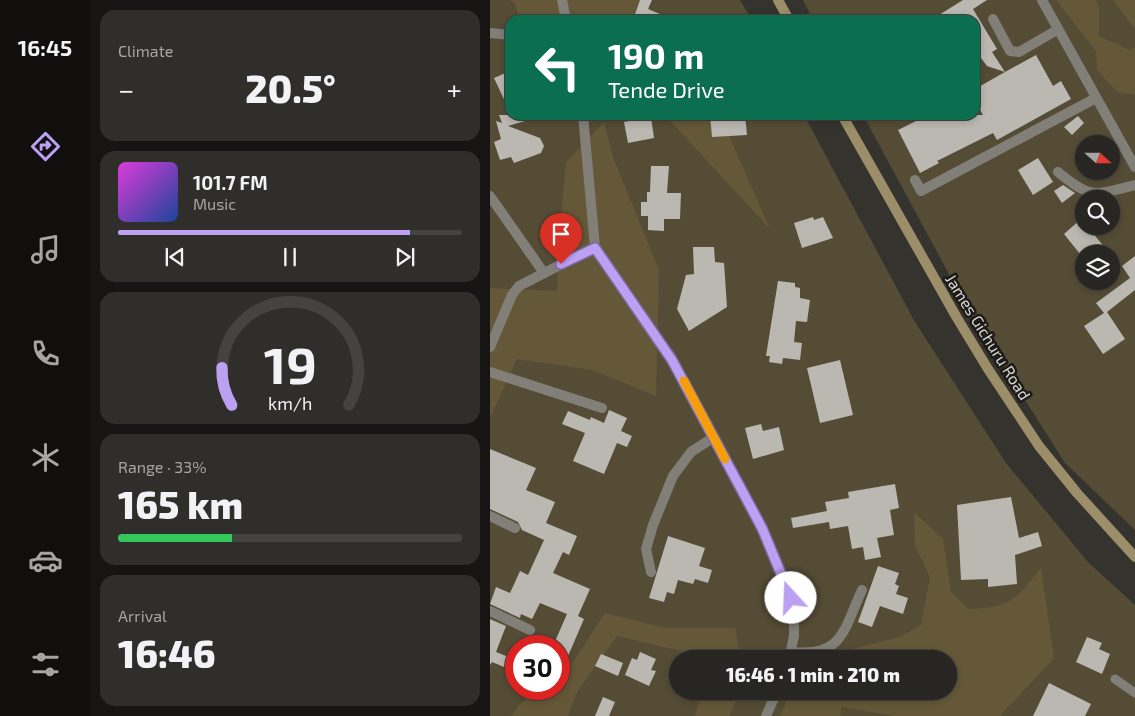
<!DOCTYPE html>
<html lang="en">
<head>
<meta charset="utf-8">
<style>
  body { margin:0; font-family:"Exo 2",sans-serif; background:#302e2a; color:#f1f3f6; height:100vh; display:flex; flex-direction:column; font-size:19px; white-space:nowrap }
  * { box-sizing:border-box; margin:0 }
  p { font-size:16px; color:#a5a5a5 }
  .icon { flex:none; width:28px; height:28px; fill:none; stroke:currentColor; stroke-width:2; stroke-linecap:round; stroke-linejoin:round }
  .map { position:relative; flex:1; overflow:hidden }
  .sheet { display:flex; flex-direction:column; gap:10px; padding:10px; background:#161513; width:400px }
  .sheet>* { flex:none }
  .banner { position:absolute; left:15px; top:15px; width:475px; height:105px; border-radius:15px; box-shadow:0 2px 8px #0003,0 0 0 1px #444340; background:#0b6e4f; color:#fff; overflow:hidden }
  .needle { width:32px; rotate:111deg }
  .fabs { position:absolute; left:585px; top:135px; display:grid; gap:10px }
  .fabs a { display:grid; place-items:center; width:45px; height:45px; border-radius:50%; background:#282622; box-shadow:0 2px 8px #0003,0 0 0 1px #444340; font-size:25px }
  .speed { position:absolute; left:15px; top:635px; display:flex; gap:10px; font-size:25px; font-weight:700; text-align:center }
  .speed>* { display:grid; place-content:center; width:65px; height:65px; border-radius:50%; background:#282622; box-shadow:0 2px 8px #0003,0 0 0 1px #444340; line-height:1 }
  .speed .limit { border:8px solid #d22; background:#fff; color:#111 }
  .pin { position:absolute; display:grid; place-items:center; width:42px; height:42px; color:#fff; margin:-51px -21px; border-radius:50% 50% 50% 0; rotate:-45deg; box-shadow:0 0 5px #0007 }
  .pin .icon { rotate:45deg }
  .me { position:absolute; width:55px; margin:-28px; rotate:340deg; stroke-linejoin:round; filter:drop-shadow(0 0 4px #0008) }
  .turn { display:flex; align-items:center; gap:18px; height:105px; padding:0 20px; font-size:22px }
  .turn .icon { width:65px; height:65px; stroke-width:2.5 }
  .turn b { display:block; font-size:35px; line-height:42px }
  .big { font-size:38px; font-weight:800; line-height:1.1 }
  .sheet .tile { flex:1; display:flex; flex-direction:column; justify-content:center; gap:8px; min-width:0; padding:0 18px; border-radius:15px; background:#302e2a }
  .sheet .dial { align-items:center; gap:0 }
  .dial svg { height:130px; overflow:visible; fill:none; stroke:#444340; stroke-width:7; stroke-linecap:round; text-anchor:middle }
  .dial text { fill:#f1f3f6; stroke:none }
  .song { display:flex; align-items:center; gap:15px }
  .cover { width:60px; height:60px; border-radius:8px; background:linear-gradient(135deg,hsl(300 70% 55%),hsl(220 70% 35%)) }
  .played { height:5px; border-radius:2px; background:linear-gradient(90deg,#bca0f2 85%,#444340 85%) }
  .keys { display:flex; justify-content:space-around; direction:ltr }
  .heat { display:flex; justify-content:space-between; align-items:center; font-size:28px; direction:ltr }
  .charge { height:8px; border-radius:4px; background:linear-gradient(90deg,#34c759 33%,#444340 0) }
  .trip { position:absolute; left:179px; top:650px; width:288px; height:50px; border-radius:25px; background:#282622; box-shadow:0 2px 8px #0003,0 0 0 1px #444340; font-weight:800; line-height:50px; text-align:center }
  main { display:flex; flex:1; min-height:0 }
  .menu { display:flex; flex-direction:column; width:90px; justify-content:space-around; align-items:center; background:#100f0e; color:#a5a5a5 }
  .menu .icon { width:35px; height:35px }
  .menu .active { color:#bca0f2 }
  .menu b { font-size:22px; color:#f1f3f6 }
  .map>svg:first-child { display:block }
  .green { fill:#544c35; fill-rule:evenodd }
  .forest { fill:#645838 }
  .building { fill:#bbb8b1 }
  .lines { fill:none; stroke-linecap:round; stroke-linejoin:round }
  .service { stroke:#817f78; stroke-width:9 }
  .minor { stroke:#817f78; stroke-width:10 }
  .secondary { stroke:#9b8e68; stroke-width:10 }
  .route-casing { stroke:#7a689d; stroke-width:12 }
  .route { stroke:#bca0f2; stroke-width:9 }
  .slow { stroke:#f59e0b; stroke-width:9 }
  .labels { text-anchor:middle; stroke-width:5; stroke-linejoin:round; paint-order:stroke }
  .street-label { font-size:16px; fill:#d9d8d4; stroke:#1c1b18 }
</style>
</head>
<body>
<main>
<nav class="menu">
<b>16:45</b>
<svg class="icon active" aria-label="directions" viewBox="0 0 24 24"><path d="M12 3l9 9-9 9-9-9zM9 14v-3h6M13 9l2 2-2 2"/></svg>
<svg class="icon" aria-label="music" viewBox="0 0 24 24"><path d="M9 18V5l10-2v13"/><circle cx="6" cy="18" r="3"/><circle cx="16" cy="16" r="3"/></svg>
<svg class="icon" aria-label="phone" viewBox="0 0 24 24"><path d="M5 4h4l2 5-3 2q2 4 5 5l2-3 5 2v4C11 20 4 13 5 4z"/></svg>
<svg class="icon" aria-label="climate" viewBox="0 0 24 24"><path d="M12 3v18M4 7l16 10M4 17L20 7"/></svg>
<svg class="icon" aria-label="car" viewBox="0 0 24 24"><path d="M5 17H2v-5l4-1 3-4h7l3 4 3 1v5h-3M9 17h6M6 11h13"/><circle cx="7" cy="17" r="2"/><circle cx="17" cy="17" r="2"/></svg>
<svg class="icon" aria-label="filters" viewBox="0 0 24 24"><path d="M4 7h16M4 17h16"/><circle cx="9" cy="7" r="2"/><circle cx="15" cy="17" r="2"/></svg>
</nav>
<section class="sheet">
<div class="tile"><p>Climate</p>
<div class="heat"><a>−</a><b class="big">20.5°</b><a>+</a></div>
</div>
<div class="tile">
<div class="song"><i class="cover"></i><div><b>101.7 FM</b><p>Music</p></div></div>
<div class="played"></div>
<div class="keys"><svg class="icon" aria-label="previous" viewBox="0 0 24 24"><path d="M18 5L8 12l10 7zM5 5v14"/></svg><svg class="icon" aria-label="pause" viewBox="0 0 24 24"><path d="M8 5v14M16 5v14"/></svg><svg class="icon" aria-label="next" viewBox="0 0 24 24"><path d="M6 5l10 7-10 7zM19 5v14"/></svg></div>
</div>
<div class="tile dial"><svg viewBox="0 0 100 80">
<path d="M14 69A42 42 0 1 1 86 69"/>
<path d="M14 69A42 42 0 0 1 8 46" stroke="#bca0f2"/>
<text x="50" y="56" font-size="32" font-weight="700">19</text>
<text x="50" y="72" font-size="11">km/h</text>
</svg></div>
<div class="tile"><p>Range · 33%</p><b class="big">165 km</b><div class="charge"></div></div>
<div class="tile"><p>Arrival</p><b class="big">16:46</b></div>
</section>
<div class="map">
<svg width="645" height="716" viewBox="0 0 645 716">
  <rect width="100%" height="100%" fill="#35332d"/>
  <g class="green">
    <path d="M0 0H250L262 20H20V115H314L425 322 516 463 598 562 645 605V716H0ZM26 646H69V689H26ZM188 659H458V691H188Z"/>
    <path d="M313 0H645V530L575 463 480 313 373 115H485V20H323ZM594 144H621V171H594ZM594 199H621V226H594ZM594 254H621V281H594Z"/>
  </g>
  <g class="forest">
    <polygon points="19,0 152,0 170,20 96,20 92,14 82,20 29,20 25,3"/>
    <polygon points="566,0 606,0 609,8 609,36 640,50 645,47 645,95 627,92 607,70 606,51"/>
    <polygon points="623,0 645,0 645,29"/>
    <polygon points="175,115 230,115 280,229"/>
    <polygon points="114,122 123,157 169,270 166,396 102,370 27,359 0,418 0,288 67,291 70,227 76,162"/>
    <path d="M424 512 453 539 461 592 478 609C521 607 524 601 551 568L564 658 510 716H404L352 707 350 716H290L301 691H458V659H346L366 648 410 637 431 625 440 577 425 546Z"/>
    <polygon points="115,613 176,628 245,628 251,659 198,659 191,651 127,636 87,692 78,716 21,716 30,704 52,689 69,689 69,677 78,670"/>
    <polygon points="212,691 250,691 239,716 205,716"/>
  </g>
  <g class="building">
    <polygon points="150,0 162,0 158,9 184,20 143,20"/>
    <polygon points="473,0 497,0 483,9 507,49 502,52 515,72 546,55 563,86 571,81 581,99 507,140 503,133 447,161 449,163 430,173 408,130 438,115 493,115 485,100 485,89 515,72 497,66 485,50 485,20 441,20"/>
    <polygon points="20,71 20,112 4,78"/>
    <polygon points="9,115 45,115 45,118 18,126 50,138 54,146 51,153 24,163 21,157 10,160 4,142 11,139 6,121 12,123"/>
    <polygon points="220,115 255,115 257,135 222,137"/>
    <polygon points="588,116 594,123 582,135 574,127"/>
    <polygon points="161,117 164,138 138,143 134,122"/>
    <polygon points="548,158 563,182 543,195 528,170"/>
    <polygon points="161,166 179,166 177,193 191,193 190,219 174,219 174,231 158,230 158,216 151,216 151,202 157,202 157,192 160,192"/>
    <polygon points="573,185 585,193 572,203 564,191"/>
    <polygon points="323,217 324,220 333,217 343,238 312,248 304,223"/>
    <polygon points="591,219 594,226 597,226 620,254 590,254 574,234"/>
    <polygon points="203,247 224,247 225,262 234,263 237,307 199,331 187,309 196,275 204,274"/>
    <polygon points="645,256 645,290 617,312 635,339 613,354 594,326 614,313 606,303 640,278 632,266"/>
    <polygon points="288,281 305,283 305,287 310,288 310,298 320,300 317,322 306,321 304,342 312,343 310,360 293,358 292,364 279,362 280,356 276,356"/>
    <polygon points="350,360 363,415 330,423 317,368"/>
    <polygon points="119,410 137,418 131,431 142,436 137,447 127,443 114,474 83,461 95,433 72,424 78,411 100,420 101,417 114,423"/>
    <polygon points="271,424 273,431 289,427 294,450 263,459 255,428"/>
    <polygon points="0,449 46,468 36,490 65,502 56,523 87,536 79,555 73,552 63,573 100,589 88,616 94,619 78,656 69,652 69,646 63,646 77,614 50,603 42,619 31,614 30,618 0,604 6,587 20,593 30,571 38,575 54,540 32,530 28,522 0,509"/>
    <polygon points="405,484 409,508 400,510 404,535 387,538 391,557 375,560 373,547 362,549 358,526 340,529 339,522 303,528 301,518 337,511 335,502 359,498 358,492"/>
    <polygon points="521,497 529,538 548,532 552,546 525,555 527,584 498,587 498,579 471,580 467,505"/>
    <polygon points="178,536 215,548 209,566 222,570 218,583 205,579 203,584 188,580 184,594 177,592 174,602 159,598"/>
    <polygon points="388,566 409,573 405,584 409,586 406,594 418,598 413,614 390,606 382,627 368,622"/>
    <polygon points="0,619 16,626 6,652 26,660 26,672 2,662 0,665"/>
    <polygon points="597,637 612,643 609,649 620,654 612,674 586,662"/>
    <polygon points="150,652 166,659 161,670 166,671 159,686 135,675 142,658 147,660"/>
    <polygon points="111,654 133,663 128,676 105,666"/>
    <polygon points="559,683 601,704 595,716 543,716"/>
    <polygon points="113,697 125,702 119,716 105,716"/>
  </g>
  <g class="lines">
    <polyline class="service" points="625,679 645,693"/>
    <g class="minor">
      <polyline points="72,0 76,20"/>
      <polyline points="552,0 645,167"/>
      <polyline points="503,19 520,51 529,52 567,30"/>
      <polyline points="0,33 20,35"/>
      <polyline points="93,115 105,247 182,360 279,543 304,609 304,636 299,659"/>
      <path d="M568 172C602 200 604 195 645 185"/>
      <polyline points="425,180 431,191 606,98"/>
      <polyline points="0,196 54,273"/>
      <polyline points="0,347 22,295 29,286 105,247"/>
      <polyline points="0,372 112,408"/>
      <polyline points="0,516 25,528"/>
      <polyline points="161,572 156,549 163,525 183,476 201,452 224,437"/>
      <polyline points="0,611 40,630"/>
      <path d="M301 652C353 657 353 631 372 590"/>
      <polyline points="276,716 287,691"/>
    </g>
    <g class="secondary">
      <polyline points="288,0 299,20"/>
      <polyline points="352,115 467,318 498,369 549,446 587,493 645,557"/>
    </g>
  </g>
  <g class="lines">
    <defs>
      <polyline id="route" points="71,264 105,248 182,360 272,528 301,598"/>
    </defs>
    <use href="#route" class="route-casing"/>
    <use href="#route" class="route"/>
    <polyline class="slow" points="194,381 235,459"/>
  </g>
  <g class="labels">
    <g class="street-label">
      <text transform="translate(498 337) rotate(58)" y="6">James Gichuru Road</text>
    </g>
  </g>
</svg>
<div class="fabs">
<a><svg class="needle" viewBox="-14 -14 28 28"><path d="M0-13l5 13h-10z" fill="#e53935"/><path d="M0 13l5-13h-10z" fill="#a5a5a5"/></svg></a>
<a><svg class="icon" aria-label="search" viewBox="0 0 24 24"><circle cx="10" cy="10" r="6"/><path d="M15 15l6 6"/></svg></a>
<a><svg class="icon" aria-label="layers" viewBox="0 0 24 24"><path d="M12 4l9 5-9 5-9-5zM3 14l9 5 9-5"/></svg></a>
</div>
<div class="speed"><div class="limit">30</div></div>
<div class="pin" style="left:71px;top:264px;background:#d93025"><svg class="icon" aria-label="arrive" viewBox="0 0 24 24"><path d="M6 21V4h12l-3 4 3 4H6"/></svg></div>
<svg class="me" style="left:301px;top:598px" viewBox="-20 -20 40 40"><circle r="19" fill="#fff"/><path d="M0-13L10 11 0 6-10 11z" fill="#bca0f2"/></svg>
<div class="trip">16:46 · 1 min · 210 m</div>
<div class="banner">
<div class="turn"><svg class="icon" aria-label="left" viewBox="0 0 24 24"><path d="M17 20v-9H6M10 6l-5 5 5 5"/></svg><div><b>190 m</b>Tende Drive</div></div>
</div>
</div>
</main>
</body>
</html>
